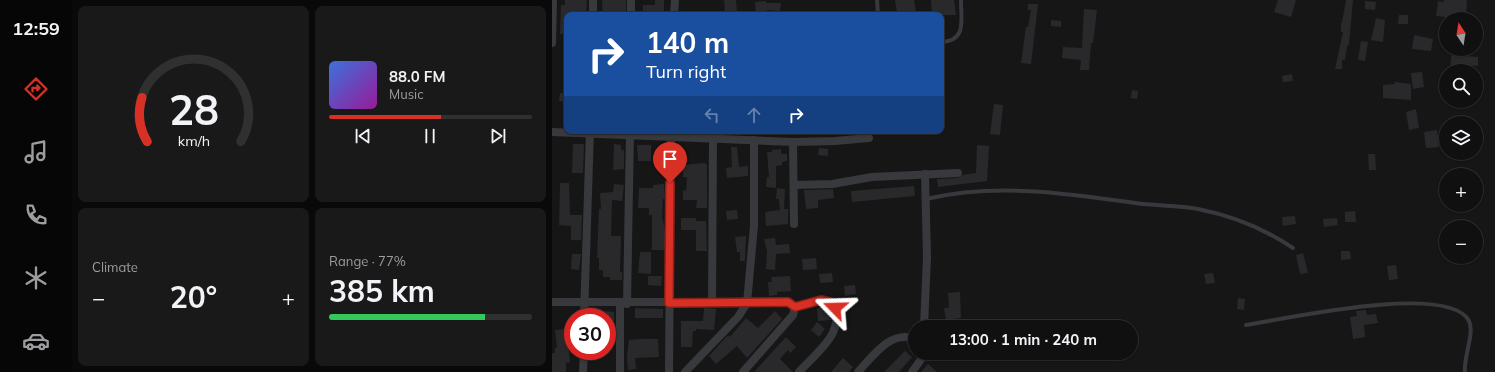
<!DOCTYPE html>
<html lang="en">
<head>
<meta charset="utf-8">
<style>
  body { margin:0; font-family:Mulish,sans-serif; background:#19191a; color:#f1f3f6; height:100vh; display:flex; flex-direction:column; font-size:15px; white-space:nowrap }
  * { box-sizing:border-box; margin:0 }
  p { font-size:13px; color:#9c9d9f }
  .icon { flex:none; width:22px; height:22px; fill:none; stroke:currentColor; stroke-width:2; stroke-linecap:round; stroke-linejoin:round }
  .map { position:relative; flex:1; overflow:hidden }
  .panel { display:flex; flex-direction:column; gap:6px; padding:6px; background:#090909; width:480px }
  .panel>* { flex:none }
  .top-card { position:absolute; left:12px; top:12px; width:380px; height:122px; border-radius:8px; box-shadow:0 1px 3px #0004,0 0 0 1px #303031; background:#1a4fa0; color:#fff; overflow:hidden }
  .needle { width:26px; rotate:348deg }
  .tools { position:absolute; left:887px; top:12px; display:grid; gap:8px }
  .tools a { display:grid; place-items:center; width:44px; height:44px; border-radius:50%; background:#101011; box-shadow:0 1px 3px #0004,0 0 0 1px #303031; font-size:20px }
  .speed { position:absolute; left:12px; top:308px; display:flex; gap:8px; font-size:20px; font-weight:700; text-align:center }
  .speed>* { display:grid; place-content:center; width:52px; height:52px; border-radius:50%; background:#101011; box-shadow:0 1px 3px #0004,0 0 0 1px #303031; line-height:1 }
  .speed .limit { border:6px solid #d22; background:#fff; color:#111 }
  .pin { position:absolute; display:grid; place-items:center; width:34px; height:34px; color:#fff; margin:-41px -17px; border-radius:50% 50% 50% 0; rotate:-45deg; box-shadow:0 0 4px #0007 }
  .pin .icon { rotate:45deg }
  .me { position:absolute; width:44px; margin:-22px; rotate:292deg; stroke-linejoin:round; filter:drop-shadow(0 0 3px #0008) }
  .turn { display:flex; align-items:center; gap:14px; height:84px; padding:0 16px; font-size:18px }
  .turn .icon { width:52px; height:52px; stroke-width:2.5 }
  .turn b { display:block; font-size:28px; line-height:34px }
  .lanes { display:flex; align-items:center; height:38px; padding:0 16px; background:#0003; justify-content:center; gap:20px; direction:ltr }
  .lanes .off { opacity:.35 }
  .big { font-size:30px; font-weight:700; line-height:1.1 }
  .panel .card { flex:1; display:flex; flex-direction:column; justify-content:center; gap:6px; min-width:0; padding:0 14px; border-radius:8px; background:#19191a }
  .panel .dial { align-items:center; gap:0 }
  .dial svg { height:104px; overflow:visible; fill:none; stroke:#303031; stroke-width:7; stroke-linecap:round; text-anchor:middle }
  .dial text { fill:#f1f3f6; stroke:none }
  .song { display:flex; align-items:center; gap:12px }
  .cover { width:48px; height:48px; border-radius:6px; background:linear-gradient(135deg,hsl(220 70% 55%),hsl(300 70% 35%)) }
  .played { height:4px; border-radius:2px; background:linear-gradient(90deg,#d93025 55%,#303031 55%) }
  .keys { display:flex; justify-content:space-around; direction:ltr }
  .heat { display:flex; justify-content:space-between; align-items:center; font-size:22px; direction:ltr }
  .charge { height:6px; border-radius:3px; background:linear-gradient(90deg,#34c759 77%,#303031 0) }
  .panel .tiles { flex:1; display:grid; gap:6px; grid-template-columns:repeat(2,1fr) }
  .trip { position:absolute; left:356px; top:320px; width:230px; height:40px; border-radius:20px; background:#101011; box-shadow:0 1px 3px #0004,0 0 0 1px #303031; font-weight:700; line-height:40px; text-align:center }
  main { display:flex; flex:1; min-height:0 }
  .menu { display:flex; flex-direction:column; width:72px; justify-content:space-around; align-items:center; background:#060607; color:#9c9d9f }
  .menu .icon { width:28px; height:28px }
  .menu .on { color:#d93025 }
  .menu b { font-size:18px; color:#f1f3f6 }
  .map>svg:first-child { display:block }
  .building { fill:#29292b }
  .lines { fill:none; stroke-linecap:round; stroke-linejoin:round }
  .lane { stroke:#37393c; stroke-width:4 }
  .street { stroke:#37393c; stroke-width:8 }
  .route-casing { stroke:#8d1f18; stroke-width:10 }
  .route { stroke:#d93025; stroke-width:7 }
</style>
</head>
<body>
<main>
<nav class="menu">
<b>12:59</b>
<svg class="icon on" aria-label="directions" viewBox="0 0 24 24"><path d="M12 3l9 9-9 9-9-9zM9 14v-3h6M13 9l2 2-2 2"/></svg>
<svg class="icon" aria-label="music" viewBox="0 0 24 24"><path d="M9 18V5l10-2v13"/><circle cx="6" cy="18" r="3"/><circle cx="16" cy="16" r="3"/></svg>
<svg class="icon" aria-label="phone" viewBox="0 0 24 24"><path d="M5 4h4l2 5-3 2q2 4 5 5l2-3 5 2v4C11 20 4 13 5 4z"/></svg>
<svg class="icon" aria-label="climate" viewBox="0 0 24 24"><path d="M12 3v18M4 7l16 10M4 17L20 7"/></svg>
<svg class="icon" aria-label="car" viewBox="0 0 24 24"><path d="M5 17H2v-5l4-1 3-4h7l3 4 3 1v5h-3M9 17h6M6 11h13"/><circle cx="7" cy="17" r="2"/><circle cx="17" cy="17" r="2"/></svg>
</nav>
<section class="panel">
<div class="tiles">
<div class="card dial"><svg viewBox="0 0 100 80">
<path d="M14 69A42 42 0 1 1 86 69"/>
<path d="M14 69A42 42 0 0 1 10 35" stroke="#d93025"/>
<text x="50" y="56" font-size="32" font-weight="700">28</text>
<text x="50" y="72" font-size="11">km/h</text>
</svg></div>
<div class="card">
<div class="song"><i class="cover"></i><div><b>88.0 FM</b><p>Music</p></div></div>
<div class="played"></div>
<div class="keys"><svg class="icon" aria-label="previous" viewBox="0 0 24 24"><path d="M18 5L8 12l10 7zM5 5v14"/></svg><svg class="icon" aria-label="pause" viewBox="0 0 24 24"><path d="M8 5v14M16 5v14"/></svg><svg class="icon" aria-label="next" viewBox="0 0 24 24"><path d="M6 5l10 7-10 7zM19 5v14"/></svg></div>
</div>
<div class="card"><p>Climate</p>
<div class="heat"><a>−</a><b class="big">20°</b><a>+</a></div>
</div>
<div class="card"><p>Range · 77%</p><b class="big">385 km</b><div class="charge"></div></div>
</div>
</section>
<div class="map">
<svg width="943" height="372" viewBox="0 0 943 372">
  <rect width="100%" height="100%" fill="#161617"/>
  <g class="building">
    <polygon points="13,0 35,0 34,14 15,13 15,34 8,34 9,5 13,5"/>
    <polygon points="50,0 74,0 74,13 51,15"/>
    <polygon points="103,0 112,0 112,15 91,14 91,5 103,5"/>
    <polygon points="172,0 184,0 185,12 173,13"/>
    <polygon points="343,0 362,0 364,12 345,13"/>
    <polygon points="379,0 402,0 404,15 380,15"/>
    <polygon points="726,0 744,0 739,17 722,12"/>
    <polygon points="794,0 801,0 797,44 795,47 793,60 790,60 790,69 783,69 791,32 789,32 789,23 790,23"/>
    <polygon points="892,0 915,0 914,19 884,16 886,1 892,2"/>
    <polygon points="214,1 214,3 229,3 228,11 215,10 215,15 204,15 203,2"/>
    <polygon points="813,1 824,2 823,10 813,9"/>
    <polygon points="476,4 486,4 479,64 469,63 474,27 476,27 479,10 476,10"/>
    <polygon points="532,9 545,10 541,43 539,43 537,70 528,70 529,60 510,58 511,47 530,48"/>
    <polygon points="847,15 856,15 856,24 846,24"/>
    <polygon points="824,18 833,20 831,42 819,40"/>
    <polygon points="499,20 509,21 509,27 499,26"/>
    <polygon points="862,35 881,39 879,51 860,49"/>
    <polygon points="809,41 816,42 813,61 806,60"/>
    <polygon points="900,49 912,49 911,56 926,57 926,66 907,65 908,71 898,71"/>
    <polygon points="870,72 872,87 861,89 859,73"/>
    <polygon points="740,74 741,81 731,82 730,76"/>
    <polygon points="843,82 859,84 859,100 831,98 831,85 843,84"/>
    <polygon points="580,90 586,91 585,99 579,98"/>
    <polygon points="8,93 15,94 15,101 7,101"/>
    <polygon points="442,104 451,105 448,135 438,134"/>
    <polygon points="864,109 867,128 857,130 854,112"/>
    <polygon points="885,130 887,147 874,148 872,132"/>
    <polygon points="21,144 32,144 31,173 20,173"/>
    <polygon points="62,144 69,145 69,150 72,150 72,169 61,170"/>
    <polygon points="85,145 99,145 99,161 86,161"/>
    <polygon points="425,145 437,146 435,181 386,187 385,179 406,178 411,175 424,173"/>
    <polygon points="179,147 185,147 187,167 196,166 196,176 175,178 174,168 180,167"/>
    <polygon points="267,148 276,149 276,156 266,155"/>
    <polygon points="229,149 229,154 235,154 235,161 230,162 230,165 224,166 224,188 214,187 215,177 217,177 215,152 220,152 220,150"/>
    <polygon points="816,154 823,154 824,170 817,170"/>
    <polygon points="153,163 155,165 155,208 144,208 145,200 131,200 131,190 134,191 135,177 131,177 131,165"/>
    <polygon points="8,183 17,183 18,215 30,215 29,240 19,240 19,226 7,225"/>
    <polygon points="62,184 72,185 70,201 60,200 59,236 69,236 68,272 70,272 70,280 58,280 58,277 51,277 51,270 47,270 47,258 45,258 47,209 49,209 48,193 61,192"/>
    <polygon points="112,184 113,199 111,199 110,219 111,219 113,234 113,250 100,250 100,215 97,215 97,208 86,208 87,188 101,188 101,185"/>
    <polygon points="362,186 363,196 300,202 299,191"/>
    <polygon points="225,188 233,189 232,209 236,209 236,224 214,226 213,212 228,210 227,199 224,199"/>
    <polygon points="281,189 282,198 266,200 266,208 254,209 252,190"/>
    <polygon points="185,210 186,219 175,220 174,211"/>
    <polygon points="803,211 804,222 793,222 793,212"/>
    <polygon points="743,216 744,224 731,226 730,217"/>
    <polygon points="129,218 144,218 144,221 154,221 155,251 144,251 144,230 129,230"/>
    <polygon points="785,218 786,225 772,227 771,219"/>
    <polygon points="194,236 193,261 188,261 188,252 185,252 183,237"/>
    <polygon points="223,238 224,245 237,244 238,253 224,254 223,270 214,269 215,251 212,239"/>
    <polygon points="789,251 798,251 799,259 789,260"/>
    <polygon points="88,252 99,252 99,274 86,273"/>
    <polygon points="751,253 756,273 748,274 744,255"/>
    <polygon points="20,254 29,254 27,270 19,269"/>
    <polygon points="264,258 265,269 251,270 250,259"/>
    <polygon points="844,265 846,279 837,280 835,266"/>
    <polygon points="280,273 281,282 268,283 267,274"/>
    <polygon points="661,273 663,283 654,284 652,274"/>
    <polygon points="96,276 110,276 109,286 96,285"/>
    <polygon points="238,276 239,291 225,292 225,295 217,296 216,282 220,282 219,277"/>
    <polygon points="303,285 304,294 293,296 292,286"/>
    <polygon points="408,292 409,318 394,320 392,308 397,308 396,293"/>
    <polygon points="686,298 693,299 692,310 685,309"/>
    <polygon points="275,307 279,320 266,321 265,308"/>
    <polygon points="83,308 111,309 111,318 83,318"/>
    <polygon points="152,308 164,309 162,330 144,329 144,331 141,331 140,347 129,347 129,321 151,321"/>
    <polygon points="38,309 50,309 50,311 62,312 62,322 57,322 58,317 39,317"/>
    <polygon points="814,310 815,315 824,314 826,323 812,325 813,337 801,339 798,317 805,316 804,311"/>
    <polygon points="223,311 230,319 195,358 185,346 164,364 157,356 176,335 178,337 194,318 206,328"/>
    <polygon points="265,322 273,329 267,337 259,330"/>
    <polygon points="14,329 14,336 21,336 21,343 16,343 18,362 14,363 14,372 0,372 0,353 3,353 3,348 5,347 3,330"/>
    <polygon points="234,337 244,347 238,353 236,350 228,359 241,372 202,372"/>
    <polygon points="89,339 106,339 107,357 83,358 84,369 76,370 75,356 77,340"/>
    <polygon points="353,351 360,357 347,372 332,372"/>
    <polygon points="291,358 301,367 297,372 279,372"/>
    <polygon points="376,364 385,372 369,372"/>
  </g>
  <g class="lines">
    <g class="lane">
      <polyline points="325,0 326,15"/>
      <path d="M389 42C415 41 409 20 409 0"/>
      <path d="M374 199C444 183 513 193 583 203 604 206 626 205 646 209 682 216 711 228 741 248"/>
      <path d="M694 325C732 319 897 282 917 321 923 333 911 358 913 372"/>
    </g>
    <g class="street">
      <polyline points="41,15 41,0"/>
      <polyline points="79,15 79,0"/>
      <polyline points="122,15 123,0"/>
      <polyline points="0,43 1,0"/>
      <polyline points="0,132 241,142 283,141 317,138"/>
      <polyline points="241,142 242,224"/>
      <polyline points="242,185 280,184 320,177 406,173"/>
      <polyline points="0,302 237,302 243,307 241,315 191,372"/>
      <polyline points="160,303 161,139"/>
      <polyline points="75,304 78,132"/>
      <path d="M243 307 269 301 278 302C299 328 264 353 247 372"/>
      <polyline points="32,317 38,131"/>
      <polyline points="372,327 375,257 373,174"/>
      <polyline points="31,372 32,351"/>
      <polyline points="68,372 68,303"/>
      <polyline points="117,372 119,131"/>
      <polyline points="133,372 186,317 195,303 202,226 202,140"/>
      <path d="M306 372C320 357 339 329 363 339"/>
      <polyline points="360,372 370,358 371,353"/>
    </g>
  </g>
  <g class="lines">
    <defs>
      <polyline id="route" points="118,183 117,303 236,302 243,307 269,300 278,302 283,308"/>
    </defs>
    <use href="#route" class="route-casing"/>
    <use href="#route" class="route"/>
  </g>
</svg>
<div class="tools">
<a><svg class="needle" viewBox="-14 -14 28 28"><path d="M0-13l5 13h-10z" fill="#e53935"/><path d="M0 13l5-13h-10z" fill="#9c9d9f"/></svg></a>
<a><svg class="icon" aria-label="search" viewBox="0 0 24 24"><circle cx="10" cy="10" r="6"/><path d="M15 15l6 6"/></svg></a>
<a><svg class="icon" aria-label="layers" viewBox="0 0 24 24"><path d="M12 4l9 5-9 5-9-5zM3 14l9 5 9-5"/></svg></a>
<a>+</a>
<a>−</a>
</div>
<div class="speed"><div class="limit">30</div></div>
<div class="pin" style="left:118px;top:183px;background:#d93025"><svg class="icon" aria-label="arrive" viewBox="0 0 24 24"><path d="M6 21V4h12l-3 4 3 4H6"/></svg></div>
<svg class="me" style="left:283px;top:308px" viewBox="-20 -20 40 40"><path d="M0-17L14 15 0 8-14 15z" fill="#d93025" stroke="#fff" stroke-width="4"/></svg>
<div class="trip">13:00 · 1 min · 240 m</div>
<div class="top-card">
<div class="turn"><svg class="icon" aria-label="right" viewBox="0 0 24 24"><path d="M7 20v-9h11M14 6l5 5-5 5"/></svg><div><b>140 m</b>Turn right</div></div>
<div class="lanes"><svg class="icon off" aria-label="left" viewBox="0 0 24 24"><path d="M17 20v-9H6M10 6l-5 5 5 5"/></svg><svg class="icon off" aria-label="ahead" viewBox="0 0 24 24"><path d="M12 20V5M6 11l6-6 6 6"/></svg><svg class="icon" aria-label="right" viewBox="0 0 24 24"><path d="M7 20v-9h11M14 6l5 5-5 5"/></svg></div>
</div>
</div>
</main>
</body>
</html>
